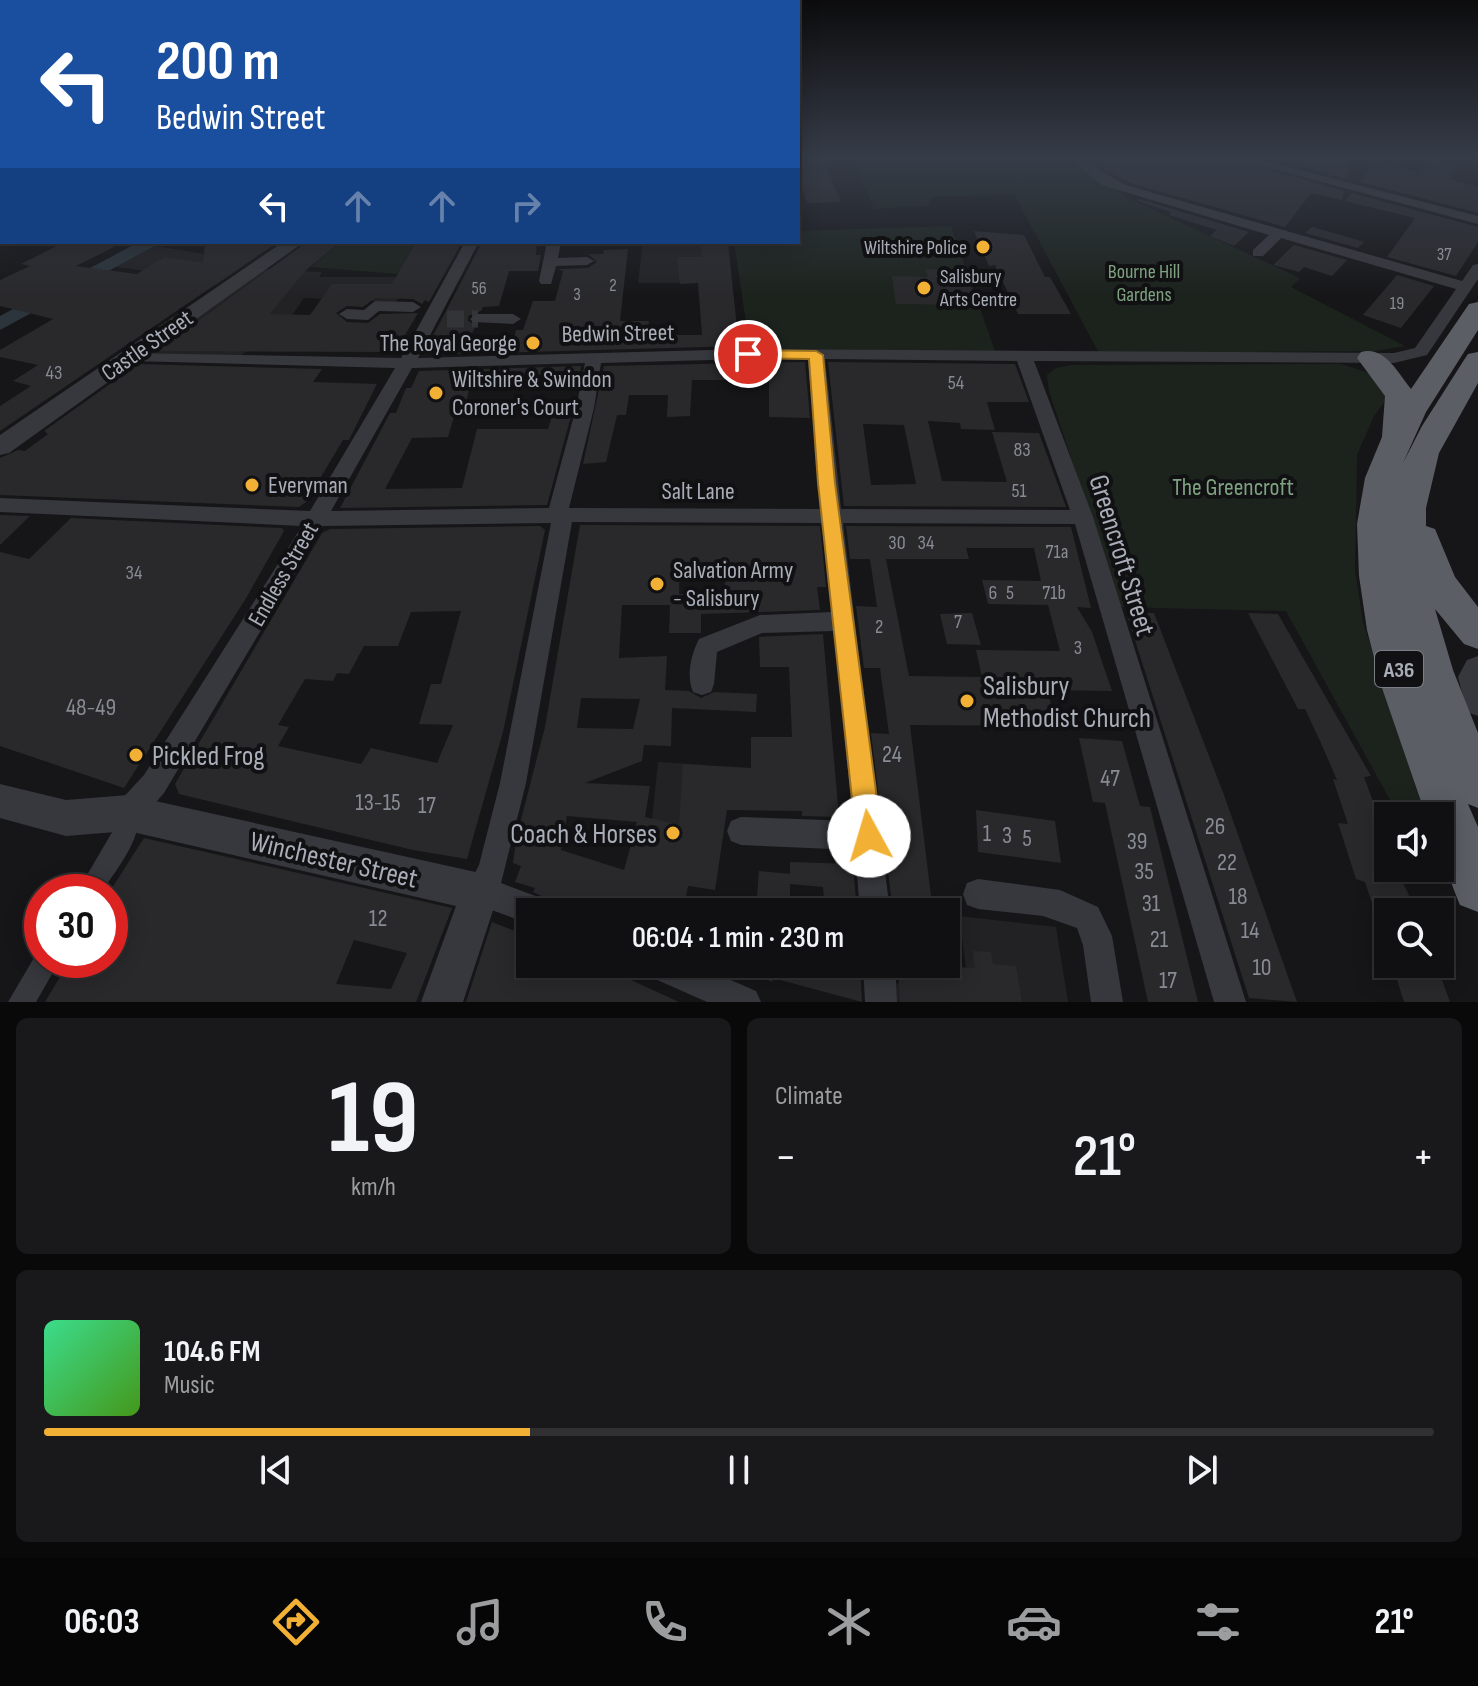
<!DOCTYPE html>
<html lang="en">
<head>
<meta charset="utf-8">
<style>
  body { margin:0; font-family:"Sofia Sans Condensed",sans-serif; background:#19191b; color:#f1f3f6; height:100vh; display:flex; flex-direction:column; font-size:30px; white-space:nowrap }
  * { box-sizing:border-box; margin:0 }
  p { font-size:26px; color:#9c9d9f }
  .icon { flex:none; width:44px; height:44px; fill:none; stroke:currentColor; stroke-width:2; stroke-linecap:round; stroke-linejoin:round }
  .map { position:relative; height:1002px; overflow:hidden }
  .panel { display:flex; flex-direction:column; gap:16px; padding:16px; background:#09090a; flex:1 }
  .panel>* { flex:none }
  .guide { position:absolute; left:0px; top:0px; width:800px; height:244px; box-shadow:0 4px 20px #0003,0 0 0 2px #303032; background:#1a4fa0; color:#fff; overflow:hidden }
  .buttons { position:absolute; left:1374px; top:802px; display:grid; gap:16px }
  .buttons a { display:grid; place-items:center; width:80px; height:80px; border-radius:0px; background:#101012; box-shadow:0 4px 20px #0003,0 0 0 2px #303032; font-size:40px }
  .speed { position:absolute; left:24px; top:874px; display:flex; gap:16px; font-size:40px; font-weight:700; text-align:center }
  .speed>* { display:grid; place-content:center; width:104px; height:104px; border-radius:50%; background:#101012; box-shadow:0 4px 20px #0003,0 0 0 2px #303032; line-height:1 }
  .speed .limit { border:12px solid #d22; background:#fff; color:#111 }
  .pin { position:absolute; display:grid; place-items:center; width:68px; height:68px; color:#fff; margin:-34px; border:4px solid #fff; border-radius:50%; box-shadow:0 2px 8px #0007 }
  .me { position:absolute; width:88px; margin:-44px; rotate:354deg; stroke-linejoin:round; filter:drop-shadow(0 0 6px #0008) }
  .turn { display:flex; align-items:center; gap:28px; height:168px; padding:0 24px; font-size:36px }
  .turn .icon { width:104px; height:104px; stroke-width:2.5 }
  .turn b { display:block; font-size:56px; line-height:68px }
  .lanes { display:flex; align-items:center; height:76px; padding:0 24px; background:#0003; justify-content:center; gap:40px; direction:ltr }
  .lanes .off { opacity:.35 }
  .big { font-size:60px; font-weight:600; line-height:1.1 }
  .panel .tile { flex:1; display:flex; flex-direction:column; justify-content:center; gap:12px; min-width:0; padding:0 28px; border-radius:12px; background:#19191b }
  .panel .dial { align-items:center; gap:0 }
  .dial b { font-size:104px; line-height:1 }
  .song { display:flex; align-items:center; gap:24px }
  .cover { width:96px; height:96px; border-radius:12px; background:linear-gradient(135deg,hsl(150 70% 55%),hsl(100 70% 35%)) }
  .played { height:8px; border-radius:4px; background:linear-gradient(90deg,#f2b134 35%,#303032 35%) }
  .keys { display:flex; justify-content:space-around; direction:ltr }
  .heat { display:flex; justify-content:space-between; align-items:center; font-size:44px; direction:ltr }
  .panel .tiles { flex:1; display:grid; gap:16px; grid-template-columns:1fr 1fr }
  .tile:last-child { grid-column:span 2 }
  .trip { position:absolute; left:516px; top:898px; width:444px; height:80px; border-radius:0px; background:#101012; box-shadow:0 4px 20px #0003,0 0 0 2px #303032; font-weight:600; line-height:80px; text-align:center }
  .tab-bar { display:flex; height:128px; justify-content:space-around; align-items:center; background:#060607; color:#9c9d9f }
  .tab-bar .icon { width:56px; height:56px }
  .tab-bar .selected { color:#f2b134 }
  .tab-bar b { font-size:36px; color:#f1f3f6 }
  .map>svg:first-child { display:block }
  .built { fill:#222225 }
  .green { fill:#1c231d }
  .water { fill:#2c353c }
  .building { fill:#29292c; fill-rule:evenodd }
  .lines { fill:none; stroke-linecap:round; stroke-linejoin:round }
  .minor-tunnel { stroke:#333438; stroke-width:17; stroke-dasharray:17 8; stroke-linecap:butt }
  .pedestrian { fill:#37383d; fill-rule:evenodd }
  .minor { fill:#37383d; fill-rule:evenodd }
  .tertiary { fill:#37383d; fill-rule:evenodd }
  .trunk { fill:#5b5e65; fill-rule:evenodd }
  .route { fill:#f2b134; stroke:#9d7322; stroke-width:2 }
  .poi-dot { fill:#f2b134; stroke:#111113; stroke-width:3 }
  .labels { text-anchor:middle; stroke-width:8; stroke-linejoin:round; paint-order:stroke }
  .far-number-label { font-size:18px; fill:#888b94 }
  .far-poi-label { font-size:20px; fill:#a8adb8; stroke:#111113; text-anchor:end }
  .far-park-label { font-size:20px; fill:#7fa381; stroke:#111113 }
  .number-label { font-size:20px; fill:#888b94 }
  .shield { fill:#111113; stroke:#7b7e86; stroke-width:2 }
  .shield-label { font-size:22px; font-weight:bold; fill:#a8adb8 }
  .street-label { font-size:24px; fill:#a8adb8; stroke:#111113 }
  .poi-label { font-size:24px; fill:#a8adb8; stroke:#111113; text-anchor:start }
  .park-label { font-size:24px; fill:#7fa381; stroke:#111113 }
  .near-number-label { font-size:24px; fill:#888b94 }
  .near-street-label { font-size:28px; fill:#a8adb8; stroke:#111113 }
  .near-poi-label { font-size:28px; fill:#a8adb8; stroke:#111113; text-anchor:start }
</style>
</head>
<body>
<div class="map">
<svg width="1478" height="1002" viewBox="0 0 1478 1002">
  <rect width="100%" height="100%" fill="#161618"/>
  <g class="built">
    <polygon points="643,242 728,242 732,283 638,283"/>
    <polygon points="155,246 229,258 247,263 216,285 169,278 172,274 115,267"/>
    <polygon points="263,269 322,272 319,277 410,277 396,302 304,298 286,324 240,356 150,354 149,349"/>
    <polygon points="658,762 706,765 684,912 631,912 652,819"/>
    <polygon points="959,916 1056,927 1068,1002 894,1002 893,983 926,985 966,968"/>
  </g>
  <g class="green">
    <polygon points="852,156 1068,156 1126,197 1300,278 1291,287 1405,346 1375,351 1099,353 1014,194 931,197 929,206 874,209"/>
    <polygon points="951,226 995,351 750,349 734,242 798,242 798,231"/>
    <polygon points="340,242 416,242 398,274 311,267"/>
    <polygon points="1341,364 1366,372 1392,392 1374,416 1357,455 1355,571 1363,622 1425,816 1399,816 1286,611 1120,607 1049,391 1047,375 1056,368 1072,365"/>
  </g>
  <polygon class="water" points="139,242 162,242 0,330 0,316"/>
  <g class="building">
    <polygon points="798,156 822,156 841,202 807,203 798,174"/>
    <polygon points="1082,156 1222,156 1344,191 1342,200 1311,193 1285,227 1130,183"/>
    <polygon points="1259,156 1351,156 1346,179"/>
    <polygon points="1430,158 1458,165 1449,179 1478,187 1478,213 1360,182 1374,164 1384,167 1387,164 1419,172"/>
    <polygon points="1352,193 1478,227 1478,242 1456,276 1387,257 1415,218 1345,201"/>
    <polygon points="1139,199 1249,232 1234,246 1210,236 1217,230 1169,215 1171,212 1137,201"/>
    <polygon points="1312,227 1341,235 1364,242 1358,248 1305,233"/>
    <polygon points="974,231 1024,235 1045,277 1050,277 1071,314 1018,314 995,265 989,266"/>
    <polygon points="59,242 124,242 76,266 137,274 164,257 203,263 205,242 278,242 0,431 0,406 31,386 13,381 38,365 0,357 0,350 53,319 0,306 0,280 30,266 21,264 59,245"/>
    <polygon points="307,242 340,242 305,271 270,314 310,315 332,284 392,284 416,242 462,242 429,302 425,300 422,304 413,299 375,298 363,307 347,306 336,313 347,322 368,323 380,314 418,313 395,352 157,351"/>
    <polygon points="482,242 537,242 536,255 541,255 538,271 509,271 499,306 483,307 481,311 468,316 468,321 476,325 470,338 514,338 516,330 523,330 533,301 555,301 563,271 558,269 588,268 597,262 588,254 603,254 604,250 628,249 620,321 649,321 647,334 658,335 702,335 698,283 680,284 677,257 702,257 701,244 728,243 739,346 423,355"/>
    <polygon points="1294,245 1347,260 1332,276 1304,267 1299,272 1273,265"/>
    <polygon points="925,269 965,270 977,305 896,304 892,276 928,277"/>
    <polygon points="1397,275 1434,286 1401,328 1363,315"/>
    <polygon points="805,362 810,418 769,417 769,380 692,380 690,416 667,417 668,395 629,395 626,415 617,415 606,462 583,464 604,366"/>
    <path d="M828 362 1015 364 1029 402H987L995 430 961 429 960 423 928 421 942 481 1007 482 992 432 1039 433 1066 507 844 506ZM863 424 904 425 916 484 871 485Z"/>
    <polygon points="138,364 322,369 313,382 377,384 349,440 343,440 306,502 299,507 0,495 0,458 18,450 25,451 48,434 44,431"/>
    <polygon points="581,366 579,380 514,383 515,379 471,380 467,399 458,403 448,437 412,438 385,489 462,488 477,429 548,429 552,416 571,416 547,505 340,508 390,413 396,413 406,388 411,388 419,371"/>
    <polygon points="0,515 30,516 0,545"/>
    <polygon points="71,518 282,528 284,531 245,600 124,788 0,746 0,552 29,559"/>
    <path d="M580 525 820 526 826 587H817L820 610 701 614V633H669L670 605H622L619 658 667 656 665 690 689 691 701 698 714 692 757 694 756 712 672 708 671 746 644 745 642 761 585 783 650 786 645 817 679 825 683 764 751 768V737H792L789 667H760L759 637 823 634 839 817 802 816V811L727 810 715 890 688 886 683 912H575L533 892 535 888 515 882 521 866 513 863 517 835 545 727ZM725 562V593L679 594 680 563ZM581 698 640 699 633 729 577 728ZM567 816 637 822 624 870 561 850Z"/>
    <path d="M540 526 545 530 503 732 467 859 413 850 179 794 175 784 322 533 330 529ZM461 611 441 684H431L419 724 453 725 437 763 371 748 361 764 278 746 289 727 278 725 305 679 333 681 337 673 349 674 364 646H398L411 612Z"/>
    <path d="M846 526 1071 527 1091 608 1077 607 1092 632 1112 691 1047 690 1057 726 910 725 933 912H893L871 733 889 734 880 668H864L856 606 877 607 870 559H850ZM966 548H1034L1041 581 982 580 988 604 1048 605 1060 651 976 650 982 677 909 676 886 559H969Z"/>
    <polygon points="1126,612 1154,613 1224,795 1297,1002 1249,998"/>
    <polygon points="972,613 981,645 947,644 940,614"/>
    <polygon points="1248,613 1278,614 1371,776 1364,777 1388,842 1388,868 1396,868 1417,912 1388,912 1388,943 1385,943 1365,882 1356,879 1338,823 1348,824 1333,779 1337,780 1320,741 1305,709 1298,709"/>
    <polygon points="1079,738 1122,741 1140,806 1150,807 1198,1002 1148,1002 1105,803 1093,802"/>
    <polygon points="976,810 1055,821 1061,863 978,852"/>
    <path d="M144 838 452 908 416 1002H45L70 960H110V891ZM354 940 407 953 391 989 336 984Z"/>
    <polygon points="790,862 853,864 857,912 825,912 823,887 790,884 790,912 761,912 762,907 756,908 759,871 790,874"/>
    <polygon points="492,922 530,937 530,964 596,964 679,1002 466,1002"/>
    <polygon points="973,951 991,952 993,964 1016,966 1022,1002 900,1002 898,964 975,968"/>
    <polygon points="731,964 860,964 862,1002 773,978 772,982"/>
    <polygon points="1392,964 1436,964 1450,1002 1404,1002"/>
  </g>
  <g class="lines">
    <polyline class="minor-tunnel" points="447,319 478,319"/>
    <g class="pedestrian">
      <path d="M128 802 136 805C148 833 116 869 102 892H77L114 829 120 805Z"/>
      <polygon points="42,950 42,960 60,960 36,1002 8,1002 38,951"/>
    </g>
    <g class="minor">
      <path d="M1067 156C1088 156 1106 178 1129 186L1462 281 1473 265 1478 264V279L1427 355 1394 363 1034 361 1093 517 1246 1002H1214L1075 524 843 523 890 912H860L855 850 741 845 731 841 727 831 731 821 741 817 853 821 834 631 762 633 717 652 714 684 711 692 702 695 693 692C686 675 691 655 699 639L760 615 832 612 823 523 572 522 526 783 501 883 549 901 553 912H530V924L470 902 465 892 479 865 500 783 551 523 323 526 164 793 138 823 128 827 118 823 114 813 118 803 144 775 302 526 0 512V498L310 511 395 368 131 361 125 359 123 356 125 353 401 358 465 242H479L418 358 748 349 1394 353 1415 348 1456 289 1281 238 1263 256H1253V250L1269 235 1102 185ZM748 359H808L821 509 569 508 594 408 601 363ZM825 359 1017 361 1070 510 841 509ZM585 363 576 408 549 508 331 511 412 368Z"/>
      <polygon points="1225,156 1246,156 1478,216 1478,224"/>
      <polygon points="547,242 561,242 558,258 587,257 594,261 587,265 556,266 551,284 541,284 539,281"/>
      <polygon points="375,301 413,302 421,307 413,312 379,311 368,320 347,319 339,314 347,309 364,310"/>
      <polygon points="478,314 513,314 521,319 513,324 473,322 470,319"/>
      <polygon points="978,879 1060,890 1098,907 1112,936 1123,1002 1091,1002 1083,945 1077,928 1043,916 978,909 967,905 963,894 967,883"/>
      <polygon points="641,964 694,964 756,991 761,1002 707,1002 646,975"/>
      <polygon points="863,964 895,964 897,1002 865,1002"/>
    </g>
    <g class="tertiary">
      <polygon points="283,242 304,242 9,453 0,455 0,435"/>
      <polygon points="1478,656 1478,716 1467,712 1458,677 1467,660"/>
      <polygon points="0,784 66,800 128,795 480,873 494,878 499,892 463,1002 421,1002 456,906 128,831 66,836 0,818"/>
    </g>
    <path class="trunk" d="M1478 302V330L1426 412 1403 463 1422 426 1464 360 1468 354 1478 352V383L1439 453 1426 508V526L1435 529 1455 577 1478 607V649L1464 644 1435 609 1453 670 1478 733V808L1468 804 1478 827V912L1460 905C1446 870 1440 854 1440 816H1426L1381 685 1367 630 1359 576 1357 524 1365 478 1382 437 1385 396 1357 358 1361 352C1385 346 1397 372 1411 389L1469 304Z"/>
  </g>
  <linearGradient id="sky" x2="0" y2="1"><stop stop-color="#0c0c0d"/><stop offset="0.53" stop-color="#363c48"/><stop offset="1" stop-color="#363c48" stop-opacity="0"/></linearGradient>
  <rect width="1478" height="297" fill="url(#sky)"/>
  <polygon class="route" points="748,350 816,351 823,355 835,483 882,836 878,846 869,849 860,846 856,836 818,483 809,359 743,358 743,351"/>
  <g class="poi-dot">
    <circle cx="983" cy="247" r="8"/>
    <circle cx="924" cy="288" r="8"/>
    <circle cx="533" cy="343" r="8"/>
    <circle cx="436" cy="393" r="8"/>
    <circle cx="252" cy="485" r="8"/>
    <circle cx="657" cy="584" r="8"/>
    <circle cx="967" cy="701" r="8"/>
    <circle cx="136" cy="755" r="8"/>
    <circle cx="673" cy="833" r="8"/>
  </g>
  <g class="labels">
    <g class="far-number-label">
      <text x="1444" y="260">37</text>
      <text x="613" y="291">2</text>
      <text x="479" y="294">56</text>
      <text x="577" y="300">3</text>
      <text x="1397" y="309">19</text>
    </g>
    <g class="far-poi-label">
      <text x="967" y="254">Wiltshire Police</text>
      <text x="940" y="283" text-anchor="start">Salisbury<tspan x="940" dy="23">Arts Centre</tspan></text>
    </g>
    <g class="far-park-label">
      <text x="1144" y="278">Bourne Hill<tspan x="1144" dy="23">Gardens</tspan></text>
    </g>
    <g class="number-label">
      <text x="54" y="379">43</text>
      <text x="956" y="389">54</text>
      <text x="1022" y="456">83</text>
      <text x="1019" y="497">51</text>
      <text x="897" y="549">30</text>
      <text x="926" y="549">34</text>
      <text x="1057" y="558">71a</text>
      <text x="134" y="579">34</text>
      <text x="993" y="599">6</text>
      <text x="1010" y="599">5</text>
      <text x="1054" y="599">71b</text>
      <text x="958" y="628">7</text>
      <text x="879" y="633">2</text>
      <text x="1078" y="654">3</text>
    </g>
    <rect class="shield" x="1375" y="651" width="48" height="36" rx="6"/>
    <g class="shield-label">
      <text x="1399" y="677">A36</text>
    </g>
    <g class="street-label">
      <text transform="translate(618 333) rotate(-1)" y="8">Bedwin Street</text>
      <text transform="translate(147 345) rotate(-35)" y="8">Castle Street</text>
      <text x="698" y="499">Salt Lane</text>
      <text transform="translate(283 574) rotate(-60)" y="8">Endless Street</text>
    </g>
    <g class="poi-label">
      <text x="517" y="351" text-anchor="end">The Royal George</text>
      <text x="452" y="387">Wiltshire &amp; Swindon<tspan x="452" dy="28">Coroner's Court</tspan></text>
      <text x="268" y="493">Everyman</text>
      <text x="673" y="578">Salvation Army<tspan x="673" dy="28">- Salisbury</tspan></text>
    </g>
    <g class="park-label">
      <text x="1233" y="495">The Greencroft</text>
    </g>
    <g class="near-number-label">
      <text x="91" y="715">48-49</text>
      <text x="892" y="762">24</text>
      <text x="1110" y="786">47</text>
      <text x="378" y="810">13-15</text>
      <text x="427" y="813">17</text>
      <text x="1215" y="834">26</text>
      <text x="987" y="841">1</text>
      <text x="1007" y="843">3</text>
      <text x="1027" y="846">5</text>
      <text x="1137" y="849">39</text>
      <text x="1227" y="870">22</text>
      <text x="1144" y="879">35</text>
      <text x="1238" y="904">18</text>
      <text x="1151" y="911">31</text>
      <text x="378" y="926">12</text>
      <text x="1250" y="938">14</text>
      <text x="1159" y="947">21</text>
      <text x="1262" y="975">10</text>
      <text x="1168" y="988">17</text>
    </g>
    <g class="near-street-label">
      <text transform="translate(1123 555) rotate(73)" y="10">Greencroft Street</text>
      <text transform="translate(334 859) rotate(13)" y="10">Winchester Street</text>
    </g>
    <g class="near-poi-label">
      <text x="983" y="695">Salisbury<tspan x="983" dy="32">Methodist Church</tspan></text>
      <text x="152" y="765">Pickled Frog</text>
      <text x="657" y="843" text-anchor="end">Coach &amp; Horses</text>
    </g>
  </g>
</svg>
<div class="buttons">
<a><svg class="icon" aria-label="sound" viewBox="0 0 24 24"><path d="M4 9h4l5-4v14l-5-4H4zM17 9q2 3 0 6"/></svg></a>
<a><svg class="icon" aria-label="search" viewBox="0 0 24 24"><circle cx="10" cy="10" r="6"/><path d="M15 15l6 6"/></svg></a>
</div>
<div class="speed"><div class="limit">30</div></div>
<div class="pin" style="left:748px;top:354px;background:#d93025"><svg class="icon" aria-label="arrive" viewBox="0 0 24 24"><path d="M6 21V4h12l-3 4 3 4H6"/></svg></div>
<svg class="me" style="left:869px;top:836px" viewBox="-20 -20 40 40"><circle r="19" fill="#fff"/><path d="M0-13L10 11 0 6-10 11z" fill="#f2b134"/></svg>
<div class="trip">06:04 · 1 min · 230 m</div>
<div class="guide">
<div class="turn"><svg class="icon" aria-label="left" viewBox="0 0 24 24"><path d="M17 20v-9H6M10 6l-5 5 5 5"/></svg><div><b>200 m</b>Bedwin Street</div></div>
<div class="lanes"><svg class="icon" aria-label="left" viewBox="0 0 24 24"><path d="M17 20v-9H6M10 6l-5 5 5 5"/></svg><svg class="icon off" aria-label="ahead" viewBox="0 0 24 24"><path d="M12 20V5M6 11l6-6 6 6"/></svg><svg class="icon off" aria-label="ahead" viewBox="0 0 24 24"><path d="M12 20V5M6 11l6-6 6 6"/></svg><svg class="icon off" aria-label="right" viewBox="0 0 24 24"><path d="M7 20v-9h11M14 6l5 5-5 5"/></svg></div>
</div>
</div>
<section class="panel">
<div class="tiles">
<div class="tile dial"><b>19</b><p>km/h</p></div>
<div class="tile"><p>Climate</p>
<div class="heat"><a>−</a><b class="big">21°</b><a>+</a></div>
</div>
<div class="tile">
<div class="song"><i class="cover"></i><div><b>104.6 FM</b><p>Music</p></div></div>
<div class="played"></div>
<div class="keys"><svg class="icon" aria-label="previous" viewBox="0 0 24 24"><path d="M18 5L8 12l10 7zM5 5v14"/></svg><svg class="icon" aria-label="pause" viewBox="0 0 24 24"><path d="M8 5v14M16 5v14"/></svg><svg class="icon" aria-label="next" viewBox="0 0 24 24"><path d="M6 5l10 7-10 7zM19 5v14"/></svg></div>
</div>
</div>
</section>
<nav class="tab-bar">
<b>06:03</b>
<svg class="icon selected" aria-label="directions" viewBox="0 0 24 24"><path d="M12 3l9 9-9 9-9-9zM9 14v-3h6M13 9l2 2-2 2"/></svg>
<svg class="icon" aria-label="music" viewBox="0 0 24 24"><path d="M9 18V5l10-2v13"/><circle cx="6" cy="18" r="3"/><circle cx="16" cy="16" r="3"/></svg>
<svg class="icon" aria-label="phone" viewBox="0 0 24 24"><path d="M5 4h4l2 5-3 2q2 4 5 5l2-3 5 2v4C11 20 4 13 5 4z"/></svg>
<svg class="icon" aria-label="climate" viewBox="0 0 24 24"><path d="M12 3v18M4 7l16 10M4 17L20 7"/></svg>
<svg class="icon" aria-label="car" viewBox="0 0 24 24"><path d="M5 17H2v-5l4-1 3-4h7l3 4 3 1v5h-3M9 17h6M6 11h13"/><circle cx="7" cy="17" r="2"/><circle cx="17" cy="17" r="2"/></svg>
<svg class="icon" aria-label="filters" viewBox="0 0 24 24"><path d="M4 7h16M4 17h16"/><circle cx="9" cy="7" r="2"/><circle cx="15" cy="17" r="2"/></svg>
<b>21°</b>
</nav>
</body>
</html>
